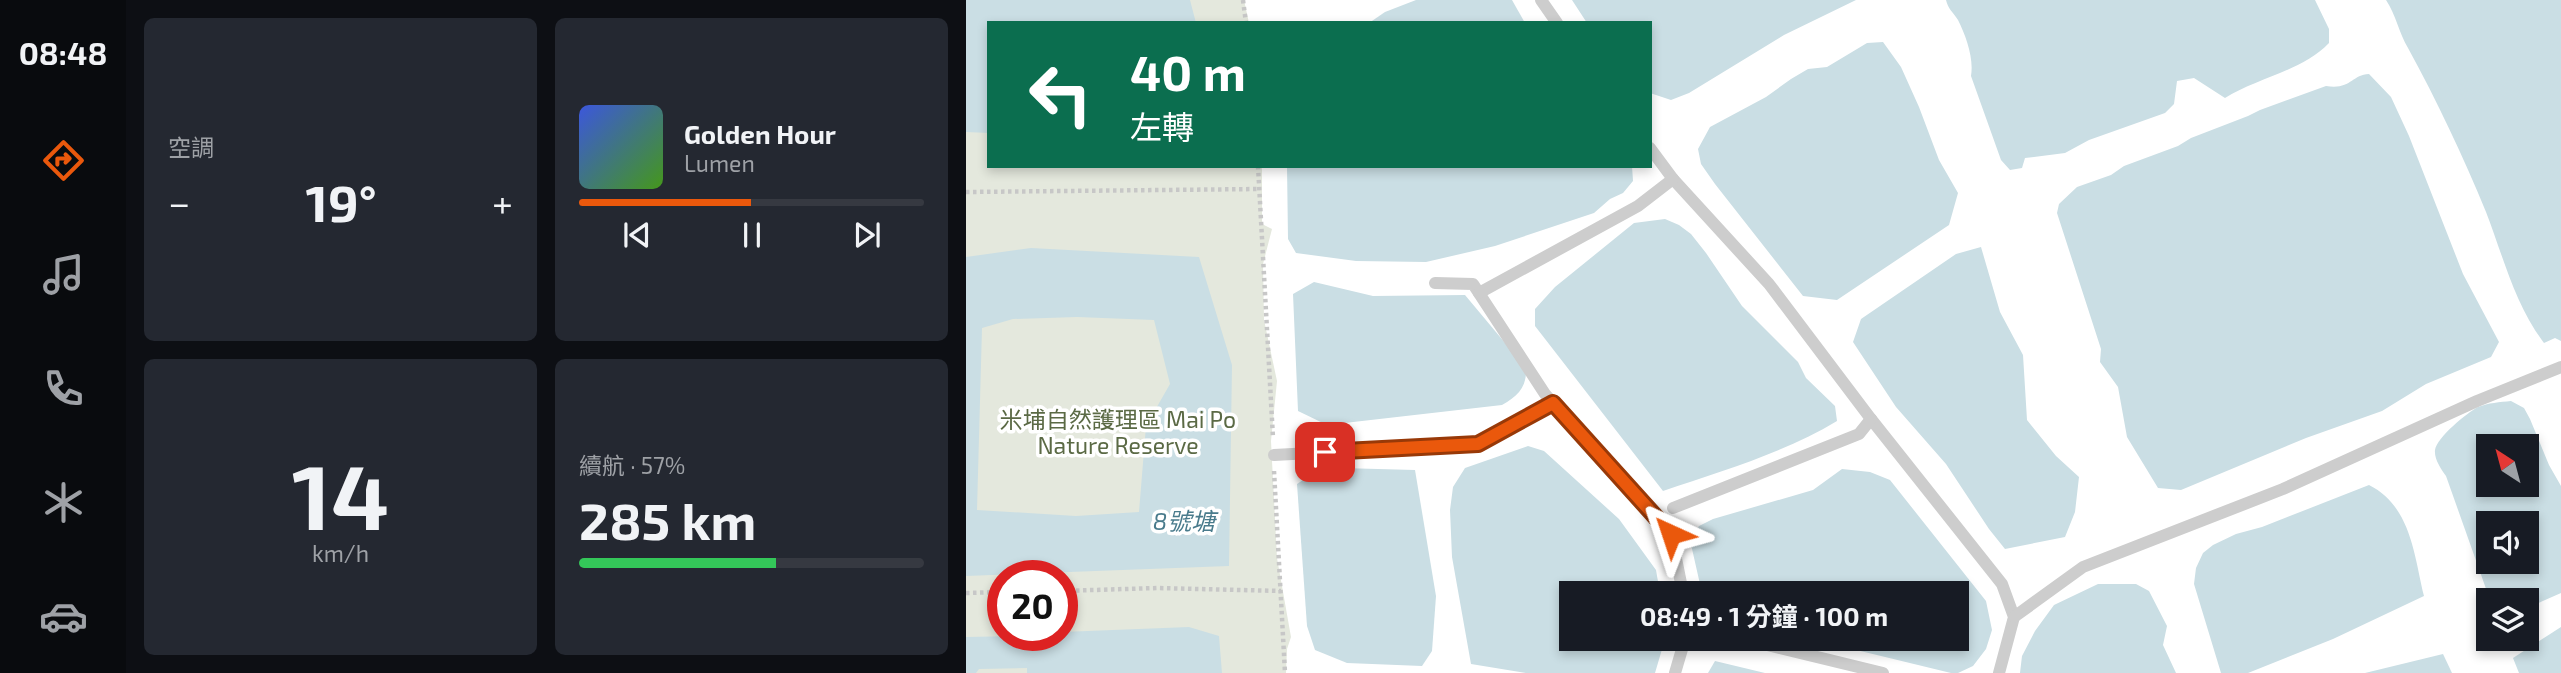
<!DOCTYPE html>
<html lang="zh-TW">
<head>
<meta charset="utf-8">
<style>
  body { margin:0; font-family:"Exo 2","Noto Sans TC",sans-serif; background:#242831; color:#f1f3f6; height:100vh; display:flex; flex-direction:column; font-size:26px; white-space:nowrap }
  * { box-sizing:border-box; margin:0 }
  p { font-size:23px; color:#9ea1a6 }
  .icon { flex:none; width:38px; height:38px; fill:none; stroke:currentColor; stroke-width:2; stroke-linecap:round; stroke-linejoin:round }
  .map { position:relative; flex:1; overflow:hidden }
  .sheet { display:flex; flex-direction:column; gap:18px; padding:18px; background:#0d0f14; width:840px }
  .sheet>* { flex:none }
  .hud { position:absolute; left:21px; top:21px; width:665px; height:147px; border-radius:0px; box-shadow:0 4px 10px #0003; background:#0b6e4f; color:#fff; overflow:hidden }
  .needle { width:46px; rotate:324deg }
  .fabs { position:absolute; left:1510px; top:434px; display:grid; gap:14px }
  .fabs a { display:grid; place-items:center; width:63px; height:63px; border-radius:0px; background:#171b24; box-shadow:0 4px 10px #0003; font-size:35px }
  .speed { position:absolute; left:21px; top:560px; display:flex; gap:14px; font-size:35px; font-weight:700; text-align:center }
  .speed>* { display:grid; place-content:center; width:91px; height:91px; border-radius:50%; background:#171b24; box-shadow:0 4px 10px #0003; line-height:1 }
  .speed .limit { border:10px solid #d22; background:#fff; color:#111 }
  .pin { position:absolute; display:grid; place-items:center; width:60px; height:60px; color:#fff; margin:-30px; border-radius:14px; box-shadow:0 4px 10px #0006 }
  .me { position:absolute; width:77px; margin:-38px; rotate:318deg; stroke-linejoin:round; filter:drop-shadow(0 0 5px #0008) }
  .turn { display:flex; align-items:center; gap:24px; height:147px; padding:0 28px; font-size:32px }
  .turn .icon { width:91px; height:91px; stroke-width:2.5 }
  .turn b { display:block; font-size:49px; line-height:60px }
  .big { font-size:52px; font-weight:700; line-height:1.1 }
  .sheet .tile { flex:1; display:flex; flex-direction:column; justify-content:center; gap:10px; min-width:0; padding:0 24px; border-radius:10px; background:#242831 }
  .sheet .dial { align-items:center; gap:0 }
  .dial b { font-size:91px; line-height:1 }
  .song { display:flex; align-items:center; gap:21px }
  .cover { width:84px; height:84px; border-radius:10px; background:linear-gradient(135deg,hsl(230 70% 55%),hsl(100 70% 35%)) }
  .played { height:7px; border-radius:4px; background:linear-gradient(90deg,#ea580c 50%,#363941 50%) }
  .keys { display:flex; justify-content:space-around; direction:ltr }
  .heat { display:flex; justify-content:space-between; align-items:center; font-size:38px; direction:ltr }
  .charge { height:10px; border-radius:5px; background:linear-gradient(90deg,#34c759 57%,#363941 0) }
  .sheet .tiles { flex:1; display:grid; gap:18px; grid-template-columns:repeat(2,1fr) }
  .trip { position:absolute; left:593px; top:581px; width:410px; height:70px; border-radius:0px; background:#171b24; box-shadow:0 4px 10px #0003; font-weight:700; line-height:70px; text-align:center }
  main { display:flex; flex:1; min-height:0 }
  .tabs { display:flex; flex-direction:column; width:126px; justify-content:space-around; align-items:center; background:#090b0e; color:#9ea1a6 }
  .tabs .icon { width:49px; height:49px }
  .tabs .current { color:#ea580c }
  .tabs b { font-size:32px; color:#f1f3f6 }
  .map>svg:first-child { display:block }
  .green { fill:#e4e8dd; fill-rule:evenodd }
  .water { fill:#cadee4; fill-rule:evenodd }
  .lines { fill:none; stroke-linecap:round; stroke-linejoin:round }
  .path { stroke:#c7c7c7; stroke-width:4.5; stroke-dasharray:3.5 3.5; stroke-linecap:butt }
  .lane { stroke:#cdcdcd; stroke-width:12 }
  .route-casing { stroke:#983908; stroke-width:18 }
  .route { stroke:#ea580c; stroke-width:12 }
  .labels { text-anchor:middle; stroke-width:7; stroke-linejoin:round; paint-order:stroke }
  .park-label { font-size:23px; fill:#5b6a45; stroke:#fff }
  .water-label { font-size:24px; font-style:italic; fill:#497b8c; stroke:#fff }
</style>
</head>
<body>
<main>
<nav class="tabs">
<b>08:48</b>
<svg class="icon current" aria-label="directions" viewBox="0 0 24 24"><path d="M12 3l9 9-9 9-9-9zM9 14v-3h6M13 9l2 2-2 2"/></svg>
<svg class="icon" aria-label="music" viewBox="0 0 24 24"><path d="M9 18V5l10-2v13"/><circle cx="6" cy="18" r="3"/><circle cx="16" cy="16" r="3"/></svg>
<svg class="icon" aria-label="phone" viewBox="0 0 24 24"><path d="M5 4h4l2 5-3 2q2 4 5 5l2-3 5 2v4C11 20 4 13 5 4z"/></svg>
<svg class="icon" aria-label="climate" viewBox="0 0 24 24"><path d="M12 3v18M4 7l16 10M4 17L20 7"/></svg>
<svg class="icon" aria-label="car" viewBox="0 0 24 24"><path d="M5 17H2v-5l4-1 3-4h7l3 4 3 1v5h-3M9 17h6M6 11h13"/><circle cx="7" cy="17" r="2"/><circle cx="17" cy="17" r="2"/></svg>
</nav>
<section class="sheet">
<div class="tiles">
<div class="tile"><p>空調</p>
<div class="heat"><a>−</a><b class="big">19°</b><a>+</a></div>
</div>
<div class="tile">
<div class="song"><i class="cover"></i><div><b>Golden Hour</b><p>Lumen</p></div></div>
<div class="played"></div>
<div class="keys"><svg class="icon" aria-label="previous" viewBox="0 0 24 24"><path d="M18 5L8 12l10 7zM5 5v14"/></svg><svg class="icon" aria-label="pause" viewBox="0 0 24 24"><path d="M8 5v14M16 5v14"/></svg><svg class="icon" aria-label="next" viewBox="0 0 24 24"><path d="M6 5l10 7-10 7zM19 5v14"/></svg></div>
</div>
<div class="tile dial"><b>14</b><p>km/h</p></div>
<div class="tile"><p>續航 · 57%</p><b class="big">285 km</b><div class="charge"></div></div>
</div>
</section>
<div class="map">
<svg width="1595" height="673" viewBox="0 0 1595 673">
  <rect width="100%" height="100%" fill="#fff"/>
  <path class="green" d="M0 0H278L283 23H23V166H296V224L306 229 297 264 298 320 311 381 305 441 311 558 325 637 321 649 320 673H0ZM37 576H96V635H37Z"/>
  <g class="water">
    <polygon points="0,0 224,0 230,23 23,23 23,133 0,132"/>
    <polygon points="450,0 546,0 559,23 403,23 419,12"/>
    <polygon points="606,0 890,0 818,35 723,93 705,100 684,93 684,23 621,23"/>
    <path d="M980 0H1349L1363 29V43C1336 71 1291 78 1259 98L1228 78 1211 81 1208 104 1199 113 1123 140 1099 153 1059 158 1056 168 1044 170 1035 160 1005 76C1008 58 1000 36 992 20 987 12 982 9 980 0Z"/>
    <path d="M1420 0H1595V341L1589 338 1578 343C1549 305 1537 256 1520 212 1497 156 1471 101 1442 48 1433 33 1430 15 1420 0Z"/>
    <polygon points="917,42 935,67 953,107 973,160 992,193 983,225 871,300 837,296 749,184 735,164 732,149 744,127 800,97 825,79 842,69 861,67 901,43"/>
    <path d="M1403 74 1425 97 1443 136 1497 274 1533 342 1525 357 1460 384 1416 411 1340 438 1215 490 1192 488 1161 437 1152 387 1134 362 1135 349 1091 213 1093 204 1111 187 1145 175 1158 166 1212 146 1225 138 1282 116 1294 110 1360 86C1385 90 1385 75 1403 74Z"/>
    <polygon points="321,166 666,166 667,181 657,193 644,199 628,213 529,246 460,262 390,261 330,253 322,239"/>
    <path d="M699 219 713 225 725 234 740 253 776 306 832 362 840 378 869 406 871 421C818 453 756 471 697 491L569 326V309L589 287 668 223Z"/>
    <polygon points="1015,247 1034,312 1057,355 1061,420 1090,456 1113,477 1109,512 1099,537 1039,549 1023,529 980,464 930,407 887,342 895,319 990,254"/>
    <path d="M65 248 233 257 266 365 263 566 0 576V257ZM111 317 188 320 204 384 180 426 173 512 110 516 11 510 16 328 47 319Z"/>
    <path d="M348 282 407 296 499 295 560 368C561 387 552 396 536 405L361 425 332 411 327 294Z"/>
    <path d="M1545 401 1558 408 1564 419 1583 465 1595 486V593L1561 608V600H1524L1480 476C1475 469 1468 459 1469 450 1471 437 1501 413 1512 407 1522 403 1534 402 1545 401ZM1522 446H1561V485H1522ZM1522 523H1561V562H1522Z"/>
    <polygon points="562,446 578,451 653,519 690,570 694,593 606,593 606,639 699,639 689,673 560,673 505,664 486,557 484,510 487,487 499,468"/>
    <polygon points="375,468 449,470 470,596 466,651 456,666 381,663 349,650 341,626 331,484 346,474"/>
    <polygon points="876,469 904,472 924,480 1020,601 1026,630 1020,649 1007,666 992,673 985,673 845,639 990,639 990,593 736,593 724,540 733,526 747,519 847,490"/>
    <path d="M1403 485C1445 506 1448 555 1458 596L1367 639 1282 673H1255L1228 584 1230 568 1237 553 1247 545 1270 534 1296 527Z"/>
    <polygon points="1132,584 1170,584 1183,591 1201,626 1197,645 1210,673 1054,673 1056,656 1069,631 1088,605"/>
    <polygon points="223,627 253,636 256,673 61,673 61,668 13,669 10,673 0,673 0,637 96,635 96,632"/>
    <polygon points="1595,627 1595,673 1553,673 1547,658"/>
    <polygon points="1477,654 1486,673 1399,673"/>
    <polygon points="749,661 799,673 742,673"/>
  </g>
  <g class="lines">
    <g class="path">
      <polyline points="277,0 280,23"/>
      <polyline points="292,166 307,438"/>
      <polyline points="0,192 294,189"/>
      <polyline points="308,471 319,673"/>
      <polyline points="96,591 191,588 315,591"/>
      <polyline points="0,593 37,592"/>
    </g>
    <g class="lane">
      <polyline points="575,0 591,23"/>
      <polyline points="684,148 707,179 803,284 905,419 1036,584 1048,617 1033,673"/>
      <polyline points="469,283 507,284 579,394 705,534 717,593"/>
      <polyline points="513,293 672,206 707,179"/>
      <polyline points="308,455 512,444 587,403"/>
      <polyline points="707,508 893,434 905,419"/>
      <polyline points="1048,617 1117,567 1317,489 1511,401 1595,367"/>
      <polyline points="777,639 917,673"/>
      <polyline points="709,673 719,639"/>
    </g>
  </g>
  <g class="lines">
    <defs>
      <polyline id="route" points="359,452 512,444 587,403 705,534"/>
    </defs>
    <use href="#route" class="route-casing"/>
    <use href="#route" class="route"/>
  </g>
  <g class="labels">
    <g class="park-label">
      <text x="152" y="428">米埔自然護理區 Mai Po<tspan x="152" dy="26">Nature Reserve</tspan></text>
    </g>
    <g class="water-label">
      <text x="218" y="530">8號塘</text>
    </g>
  </g>
</svg>
<div class="fabs">
<a><svg class="needle" viewBox="-14 -14 28 28"><path d="M0-13l5 13h-10z" fill="#e53935"/><path d="M0 13l5-13h-10z" fill="#9ea1a6"/></svg></a>
<a><svg class="icon" aria-label="sound" viewBox="0 0 24 24"><path d="M4 9h4l5-4v14l-5-4H4zM17 9q2 3 0 6"/></svg></a>
<a><svg class="icon" aria-label="layers" viewBox="0 0 24 24"><path d="M12 4l9 5-9 5-9-5zM3 14l9 5 9-5"/></svg></a>
</div>
<div class="speed"><div class="limit">20</div></div>
<div class="pin" style="left:359px;top:452px;background:#d93025"><svg class="icon" aria-label="arrive" viewBox="0 0 24 24"><path d="M6 21V4h12l-3 4 3 4H6"/></svg></div>
<svg class="me" style="left:705px;top:534px" viewBox="-20 -20 40 40"><path d="M0-17L14 15 0 8-14 15z" fill="#ea580c" stroke="#fff" stroke-width="4"/></svg>
<div class="trip">08:49 · 1 分鐘 · 100 m</div>
<div class="hud">
<div class="turn"><svg class="icon" aria-label="left" viewBox="0 0 24 24"><path d="M17 20v-9H6M10 6l-5 5 5 5"/></svg><div><b>40 m</b>左轉</div></div>
</div>
</div>
</main>
</body>
</html>
